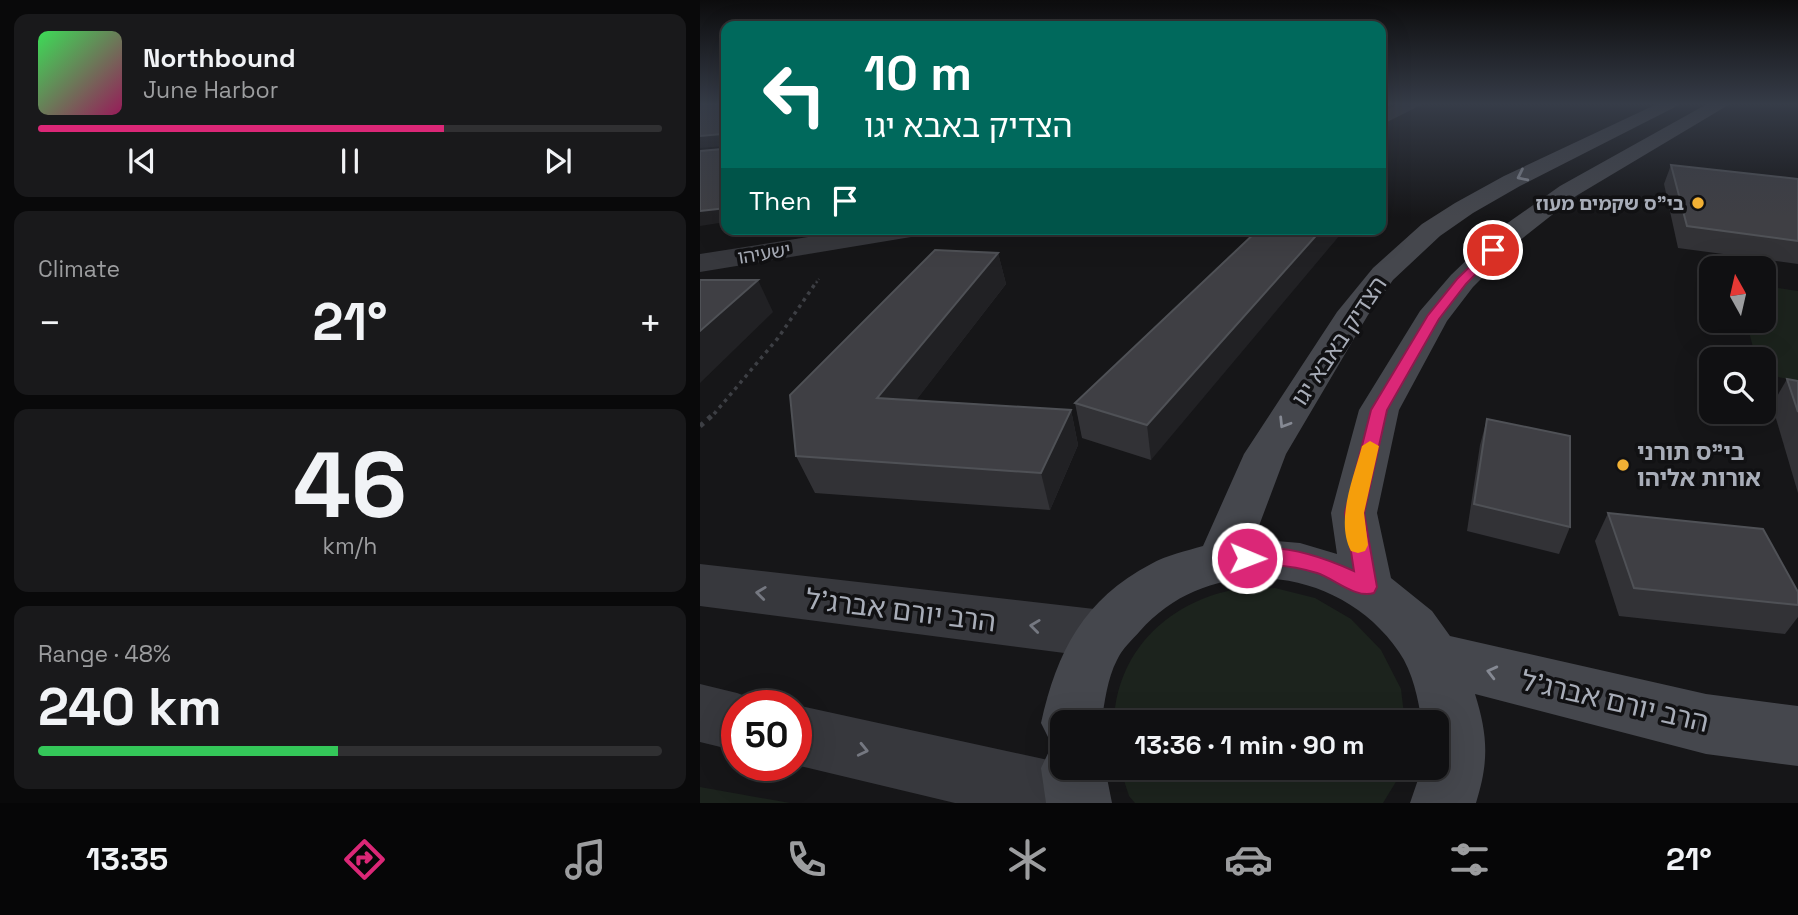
<!DOCTYPE html>
<html lang="en">
<head>
<meta charset="utf-8">
<style>
  body { margin:0; font-family:"Space Grotesk","Noto Sans Hebrew",sans-serif; background:#19191b; color:#f1f3f6; height:100vh; display:flex; flex-direction:column; font-size:26px; white-space:nowrap }
  * { box-sizing:border-box; margin:0 }
  p { font-size:23px; color:#9c9d9f }
  .icon { flex:none; width:38px; height:38px; fill:none; stroke:currentColor; stroke-width:2; stroke-linecap:round; stroke-linejoin:round }
  .map { position:relative; flex:1; overflow:hidden }
  .details { display:flex; flex-direction:column; gap:14px; padding:14px; background:#09090a; width:700px }
  .details>* { flex:none }
  .top-card { position:absolute; left:21px; top:21px; width:665px; height:214px; border-radius:14px; box-shadow:0 7px 28px #0002,0 0 0 2px #303032; background:#00695c; color:#fff; overflow:hidden }
  .needle { width:46px; rotate:352deg }
  .tools { position:absolute; left:999px; top:256px; display:grid; gap:14px }
  .tools a { display:grid; place-items:center; width:77px; height:77px; border-radius:14px; background:#101012; box-shadow:0 7px 28px #0002,0 0 0 2px #303032; font-size:35px }
  .speed { position:absolute; left:21px; top:690px; display:flex; gap:14px; font-size:35px; font-weight:700; text-align:center }
  .speed>* { display:grid; place-content:center; width:91px; height:91px; border-radius:50%; background:#101012; box-shadow:0 7px 28px #0002,0 0 0 2px #303032; line-height:1 }
  .speed .limit { border:10px solid #d22; background:#fff; color:#111 }
  .pin { position:absolute; display:grid; place-items:center; width:60px; height:60px; color:#fff; margin:-30px; border:4px solid #fff; border-radius:50%; box-shadow:0 2px 7px #0007 }
  .me { position:absolute; width:77px; margin:-38px; rotate:91deg; stroke-linejoin:round; filter:drop-shadow(0 0 5px #0008) }
  .turn { display:flex; align-items:center; gap:24px; height:147px; padding:0 28px; font-size:32px }
  .turn .icon { width:91px; height:91px; stroke-width:2.5 }
  .turn b { display:block; font-size:49px; line-height:60px }
  .then { display:flex; align-items:center; height:66px; padding:0 28px; background:#0003; gap:14px; font-size:26px }
  .big { font-size:52px; font-weight:800; line-height:1.1 }
  .details .card { flex:1; display:flex; flex-direction:column; justify-content:center; gap:10px; min-width:0; padding:0 24px; border-radius:14px; background:#19191b }
  .details .dial { align-items:center; gap:0 }
  .dial b { font-size:91px; line-height:1 }
  .song { display:flex; align-items:center; gap:21px }
  .cover { width:84px; height:84px; border-radius:10px; background:linear-gradient(135deg,hsl(130 70% 55%),hsl(330 70% 35%)) }
  .played { height:7px; border-radius:4px; background:linear-gradient(90deg,#db2777 65%,#303032 65%) }
  .keys { display:flex; justify-content:space-around; direction:ltr }
  .heat { display:flex; justify-content:space-between; align-items:center; font-size:38px; direction:ltr }
  .charge { height:10px; border-radius:5px; background:linear-gradient(90deg,#34c759 48%,#303032 0) }
  .trip { position:absolute; left:350px; top:710px; width:399px; height:70px; border-radius:14px; background:#101012; box-shadow:0 7px 28px #0002,0 0 0 2px #303032; font-weight:800; line-height:70px; text-align:center }
  .dock { display:flex; height:112px; justify-content:space-around; align-items:center; background:#060607; color:#9c9d9f }
  .dock .icon { width:49px; height:49px }
  .dock .active { color:#db2777 }
  .dock b { font-size:32px; color:#f1f3f6 }
  main { display:flex; flex:1; min-height:0 }
  .map>svg:first-child { display:block }
  .green { fill:#1c231d }
  .lines { fill:none; stroke-linecap:round; stroke-linejoin:round }
  .path-far2 { stroke:#3d3f44; stroke-width:2.5; stroke-dasharray:2 2.5; stroke-linecap:butt }
  .path-far1 { stroke:#3d3f44; stroke-width:3.5; stroke-dasharray:3.5 4.5; stroke-linecap:butt }
  .path { stroke:#3d3f44; stroke-width:5; stroke-dasharray:4.5 6; stroke-linecap:butt }
  .minor { fill:#37383d; fill-rule:evenodd }
  .tertiary { fill:#37383d; fill-rule:evenodd }
  .secondary { fill:#45474d; fill-rule:evenodd }
  .wall { fill:#323236 }
  .shaded-wall { fill:#212124 }
  .building { fill:#3f3f44; stroke:#4f5156; stroke-width:2 }
  .oneway { stroke:#858993 }
  .oneway2 { stroke:#757881 }
  .route { fill:#db2777; stroke:#8e194d; stroke-width:2 }
  .slow { fill:#f59e0b }
  .poi-dot { fill:#f2b134; stroke:#111113; stroke-width:2.5 }
  .labels { text-anchor:middle; stroke-width:7; stroke-linejoin:round; paint-order:stroke }
  .far-poi-label { font-size:19px; font-weight:bold; fill:#a8adb8; stroke:#111113; text-anchor:end }
  .far-street-label { font-size:19px; fill:#a8adb8; stroke:#111113 }
  .street-label { font-size:23px; fill:#a8adb8; stroke:#111113 }
  .poi-label { font-size:23px; font-weight:bold; fill:#a8adb8; stroke:#111113; text-anchor:start }
  .near-street-label { font-size:28px; fill:#a8adb8; stroke:#111113 }
</style>
</head>
<body>
<main>
<section class="details">
<div class="card">
<div class="song"><i class="cover"></i><div><b>Northbound</b><p>June Harbor</p></div></div>
<div class="played"></div>
<div class="keys"><svg class="icon" aria-label="previous" viewBox="0 0 24 24"><path d="M18 5L8 12l10 7zM5 5v14"/></svg><svg class="icon" aria-label="pause" viewBox="0 0 24 24"><path d="M8 5v14M16 5v14"/></svg><svg class="icon" aria-label="next" viewBox="0 0 24 24"><path d="M6 5l10 7-10 7zM19 5v14"/></svg></div>
</div>
<div class="card"><p>Climate</p>
<div class="heat"><a>−</a><b class="big">21°</b><a>+</a></div>
</div>
<div class="card dial"><b>46</b><p>km/h</p></div>
<div class="card"><p>Range · 48%</p><b class="big">240 km</b><div class="charge"></div></div>
</section>
<div class="map">
<svg width="1098" height="803" viewBox="0 0 1098 803">
  <rect width="100%" height="100%" fill="#161618"/>
  <g class="green">
    <polygon points="1064,286 1098,291 1098,381 1064,374 1064,359 1056,359 1046,320 1064,320"/>
    <path d="M575 588 615 598 651 619 681 650 701 689 705 723H414C416 653 466 604 532 590 546 587 562 589 575 588Z"/>
    <polygon points="420,768 700,768 697,780 683,803 435,803 429,796"/>
    <polygon points="0,787 90,803 0,803"/>
  </g>
  <g class="lines">
    <polyline class="path-far2" points="116,283 119,279"/>
    <polyline class="path-far1" points="14,414 78,338 117,281"/>
    <polyline class="path" points="0,426 16,412"/>
    <g class="minor">
      <polygon points="698,104 723,104 681,125 681,112"/>
      <polygon points="159,229 224,229 220,235 211,237 0,272 0,254"/>
    </g>
    <g class="tertiary">
      <polygon points="0,564 403,610 422,617 430,634 422,651 403,658 0,606"/>
      <polygon points="0,684 37,693 58,701 60,705 37,705 37,751 0,742"/>
      <polygon points="94,705 96,705 362,763 362,768 383,768 400,776 410,799 408,803 255,803 96,765"/>
    </g>
    <path class="secondary" d="M957 104H981L820 186 773 213 740 236 693 280 668 315 586 454 554 539 600 543 637 554 631 513 659 410 720 311 751 275 799 229 860 186 1007 104H1030L876 196 819 241 773 287 747 321 699 410 677 513 691 578 732 611 750 636 1006 694 1098 706V766L1006 754 775 694C788 736 789 761 776 803H710L722 768H737V723H722C718 699 713 672 699 652 640 565 510 551 440 631 432 640 422 649 417 660 407 679 405 702 401 723H362V768H405L412 803H346L341 768 352 745 341 723C357 651 384 599 451 564 467 555 486 551 503 546L544 454 637 312 673 268 722 224 755 203 804 176Z"/>
  </g>
  <g class="wall">
    <polygon points="971,165 1098,179 1098,264 978,248 964,184"/>
    <polygon points="559,229 451,460 382,438 375,403"/>
    <polygon points="298,253 306,284 216,400 371,410 378,445 350,510 115,493 96,456"/>
    <polygon points="1087,379 1098,381 1098,493 1072,405"/>
    <polygon points="787,419 870,527 859,554 767,531 780,445"/>
    <polygon points="908,513 1098,592 1098,617 1085,634 919,616 895,541"/>
  </g>
  <g class="shaded-wall">
    <polygon points="22,134 26,146 0,148 0,136"/>
    <polygon points="26,208 26,222 0,226 0,211"/>
    <polygon points="622,229 645,229 451,460 447,425"/>
    <polygon points="298,253 306,284 191,433 177,398"/>
    <polygon points="58,280 73,312 0,383 0,331"/>
    <polygon points="371,410 378,445 350,510 341,473"/>
  </g>
  <g class="building">
    <polygon points="0,104 26,104 26,208 0,211 0,151 22,149 22,134 0,136"/>
    <polygon points="971,165 1098,179 1098,241 987,226"/>
    <polygon points="559,229 622,229 447,425 375,403"/>
    <polygon points="235,250 298,253 177,398 371,410 341,473 96,456 90,395"/>
    <polygon points="0,280 58,280 0,331"/>
    <polygon points="1087,379 1098,381 1098,412"/>
    <polygon points="787,419 870,436 870,527 774,504"/>
    <polygon points="908,513 1063,529 1098,592 1098,605 934,588"/>
  </g>
  <defs><path id="oneway-chevron" d="M-2-3.5L2.5 0L-2 3.5" fill="none" stroke-width="1.6" stroke-linecap="round" stroke-linejoin="round" transform="scale(1.75)"/></defs>
  <g class="oneway">
    <use href="#oneway-chevron" transform="translate(822 176) rotate(154)"/>
    <use href="#oneway-chevron" transform="translate(584 423) rotate(122)"/>
    <use href="#oneway-chevron" transform="translate(792 672) rotate(-166)"/>
  </g>
  <g class="oneway2">
    <use href="#oneway-chevron" transform="translate(61 593) rotate(-173)"/>
    <use href="#oneway-chevron" transform="translate(335 626) rotate(-173)"/>
    <use href="#oneway-chevron" transform="translate(163 750) rotate(13)"/>
  </g>
  <linearGradient id="sky" x2="0" y2="1"><stop stop-color="#0c0c0d"/><stop offset="0.48" stop-color="#363c48"/><stop offset="1" stop-color="#363c48" stop-opacity="0"/></linearGradient>
  <rect width="1098" height="217" fill="url(#sky)"/>
  <path class="route" d="M789 248 799 250 766 284 739 319 687 410 664 513 677 587 674 593C656 599 635 579 617 573 604 569 587 566 573 565 562 564 551 567 540 563L537 558 540 552C576 540 621 556 654 571L645 513 671 410 728 315 757 279Z"/>
  <path class="slow" d="M670 441 679 446 664 513 668 545 665 551 658 553 651 551C635 520 654 477 662 446Z"/>
  <g class="poi-dot">
    <circle cx="998" cy="203" r="7"/>
    <circle cx="923" cy="465" r="7"/>
  </g>
  <g class="labels">
    <g class="far-poi-label">
      <text x="984" y="210">בי"ס שקמים מעוז</text>
    </g>
    <g class="far-street-label">
      <text transform="translate(64 253) rotate(-9)" y="7">ישעיהו</text>
    </g>
    <g class="street-label">
      <text transform="translate(639 341) rotate(-56)" y="8">הצדיק באבא יגו</text>
    </g>
    <g class="poi-label">
      <text x="937" y="460">בי"ס תורני<tspan x="937" dy="26">אורות אליהו</tspan></text>
    </g>
    <g class="near-street-label">
      <text transform="translate(201 610) rotate(7)" y="10">הרב יורם אברג'ל</text>
      <text transform="translate(915 701) rotate(13)" y="10">הרב יורם אברג'ל</text>
    </g>
  </g>
</svg>
<div class="tools">
<a><svg class="needle" viewBox="-14 -14 28 28"><path d="M0-13l5 13h-10z" fill="#e53935"/><path d="M0 13l5-13h-10z" fill="#9c9d9f"/></svg></a>
<a><svg class="icon" aria-label="search" viewBox="0 0 24 24"><circle cx="10" cy="10" r="6"/><path d="M15 15l6 6"/></svg></a>
</div>
<div class="speed"><div class="limit">50</div></div>
<div class="pin" style="left:793px;top:250px;background:#d93025"><svg class="icon" aria-label="arrive" viewBox="0 0 24 24"><path d="M6 21V4h12l-3 4 3 4H6"/></svg></div>
<svg class="me" style="left:547px;top:558px" viewBox="-20 -20 40 40"><circle r="17" fill="#db2777" stroke="#fff" stroke-width="3"/><path d="M0-11L8 9 0 5-8 9z" fill="#fff"/></svg>
<div class="trip">13:36 · 1 min · 90 m</div>
<div class="top-card">
<div class="turn"><svg class="icon" aria-label="left" viewBox="0 0 24 24"><path d="M17 20v-9H6M10 6l-5 5 5 5"/></svg><div><b>10 m</b>הצדיק באבא יגו</div></div>
<div class="then">Then<svg class="icon" aria-label="arrive" viewBox="0 0 24 24"><path d="M6 21V4h12l-3 4 3 4H6"/></svg></div>
</div>
</div>
</main>
<nav class="dock">
<b>13:35</b>
<svg class="icon active" aria-label="directions" viewBox="0 0 24 24"><path d="M12 3l9 9-9 9-9-9zM9 14v-3h6M13 9l2 2-2 2"/></svg>
<svg class="icon" aria-label="music" viewBox="0 0 24 24"><path d="M9 18V5l10-2v13"/><circle cx="6" cy="18" r="3"/><circle cx="16" cy="16" r="3"/></svg>
<svg class="icon" aria-label="phone" viewBox="0 0 24 24"><path d="M5 4h4l2 5-3 2q2 4 5 5l2-3 5 2v4C11 20 4 13 5 4z"/></svg>
<svg class="icon" aria-label="climate" viewBox="0 0 24 24"><path d="M12 3v18M4 7l16 10M4 17L20 7"/></svg>
<svg class="icon" aria-label="car" viewBox="0 0 24 24"><path d="M5 17H2v-5l4-1 3-4h7l3 4 3 1v5h-3M9 17h6M6 11h13"/><circle cx="7" cy="17" r="2"/><circle cx="17" cy="17" r="2"/></svg>
<svg class="icon" aria-label="filters" viewBox="0 0 24 24"><path d="M4 7h16M4 17h16"/><circle cx="9" cy="7" r="2"/><circle cx="15" cy="17" r="2"/></svg>
<b>21°</b>
</nav>
</body>
</html>
